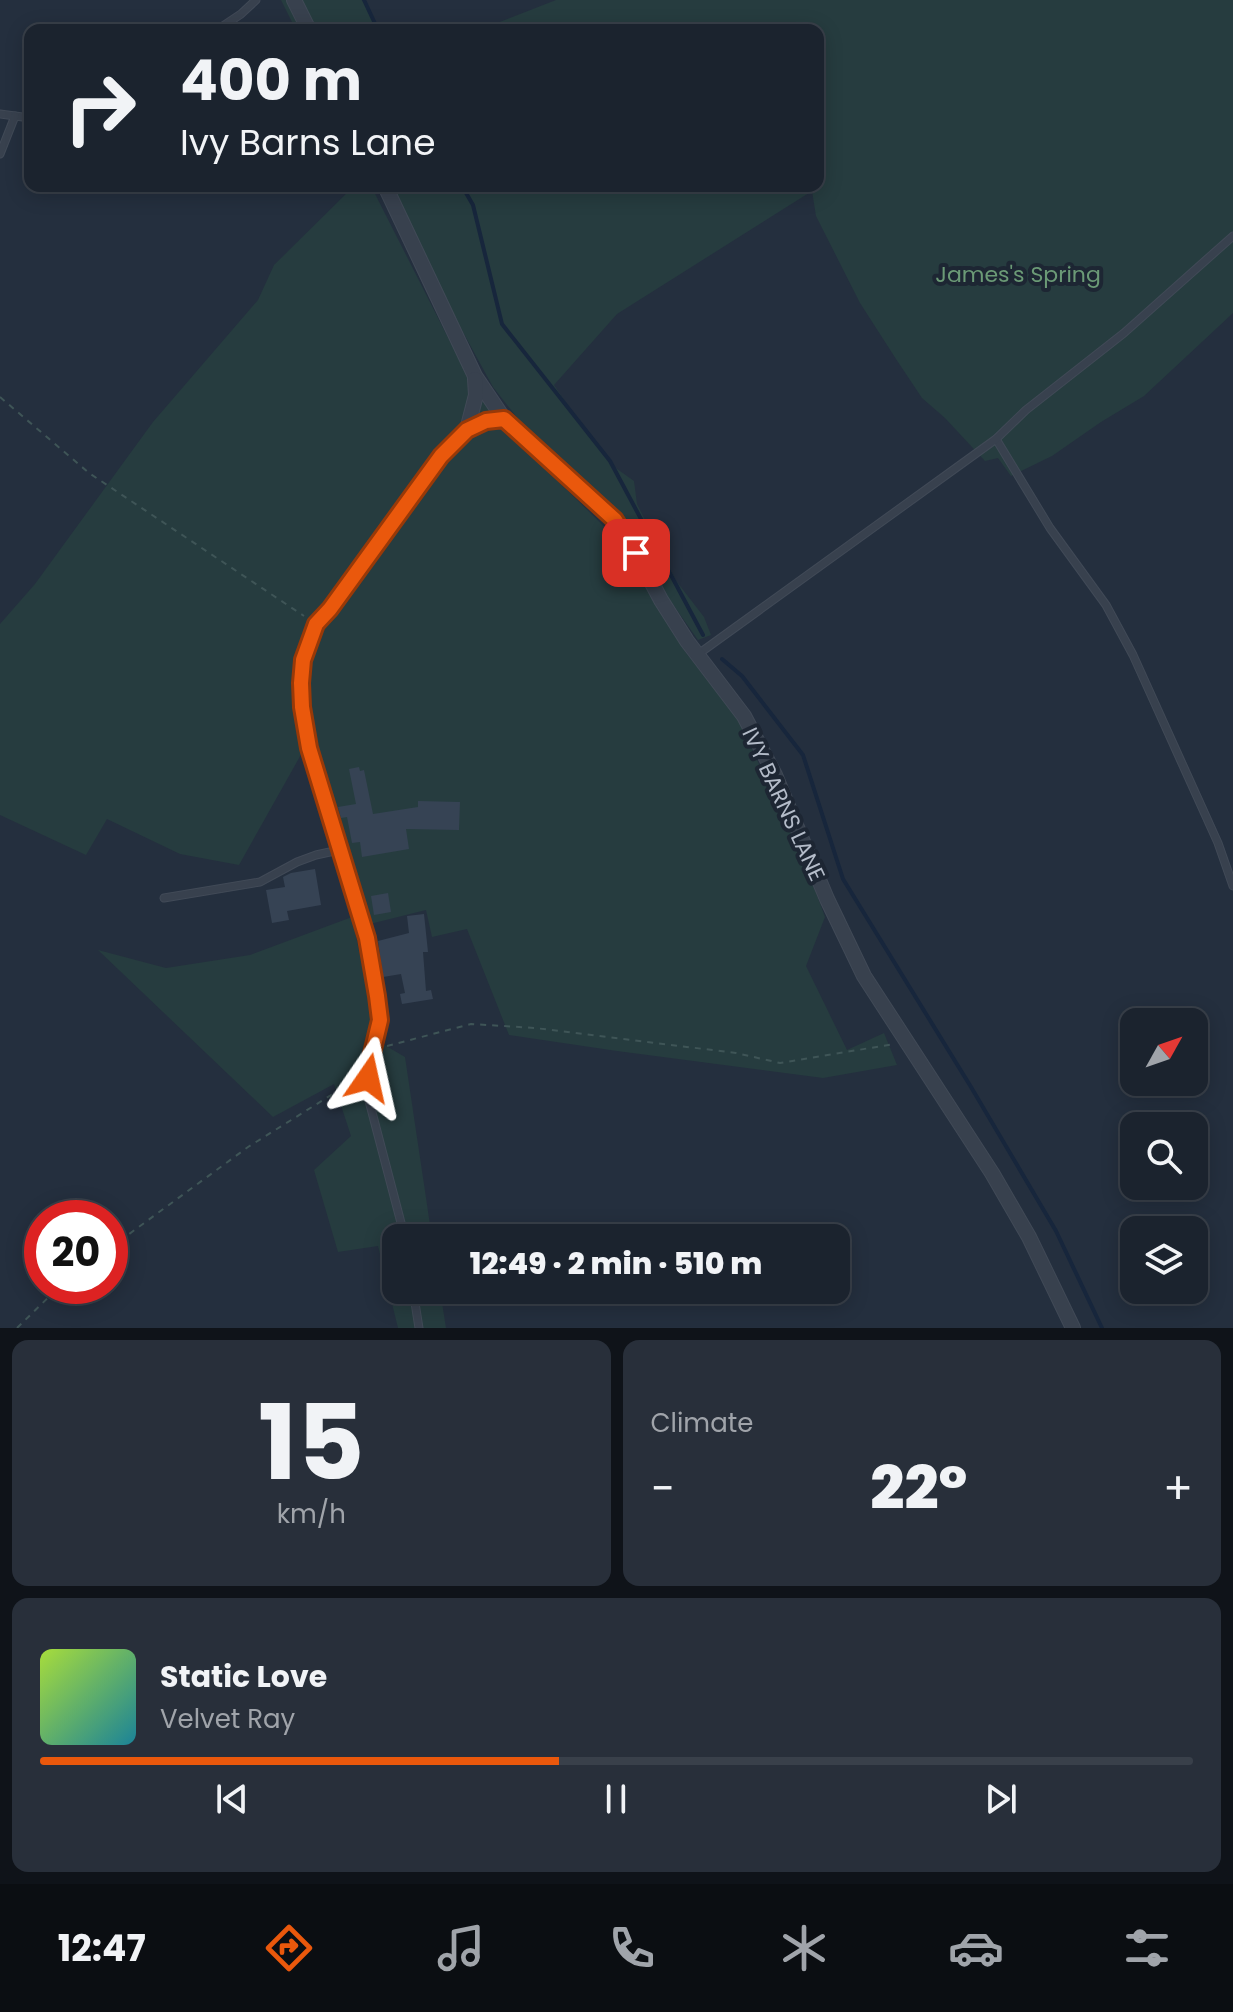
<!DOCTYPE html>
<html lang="en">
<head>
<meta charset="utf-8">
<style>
  body { margin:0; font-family:Poppins,sans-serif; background:#282f3a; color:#f1f3f6; height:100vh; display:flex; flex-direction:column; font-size:30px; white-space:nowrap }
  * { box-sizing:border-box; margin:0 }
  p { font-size:26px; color:#a0a4aa }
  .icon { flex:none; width:44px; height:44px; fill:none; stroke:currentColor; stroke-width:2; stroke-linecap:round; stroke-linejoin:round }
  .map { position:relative; height:1328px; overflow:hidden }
  .panel { display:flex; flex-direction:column; gap:12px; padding:12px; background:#0f1319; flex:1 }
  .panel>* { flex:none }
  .guide { position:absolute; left:24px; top:24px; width:800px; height:168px; border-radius:16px; box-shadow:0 4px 20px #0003,0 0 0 2px #39404a; background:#1b232e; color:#f1f3f6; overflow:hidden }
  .needle { width:52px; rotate:50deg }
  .tools { position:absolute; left:1120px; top:1008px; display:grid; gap:16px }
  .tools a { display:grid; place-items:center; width:88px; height:88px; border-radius:16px; background:#1b232e; box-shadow:0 4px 20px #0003,0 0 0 2px #39404a; font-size:40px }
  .speed { position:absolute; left:24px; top:1200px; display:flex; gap:16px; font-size:40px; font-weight:700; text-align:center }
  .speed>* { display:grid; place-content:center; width:104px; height:104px; border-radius:50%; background:#1b232e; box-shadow:0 4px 20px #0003,0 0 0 2px #39404a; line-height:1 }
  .speed .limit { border:12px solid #d22; background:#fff; color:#111 }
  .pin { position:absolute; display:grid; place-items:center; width:68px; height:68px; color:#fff; margin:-34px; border-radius:16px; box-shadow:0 4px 12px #0006 }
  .me { position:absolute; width:88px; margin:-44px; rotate:11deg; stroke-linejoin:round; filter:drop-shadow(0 0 6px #0008) }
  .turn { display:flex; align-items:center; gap:28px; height:168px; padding:0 24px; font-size:36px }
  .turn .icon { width:104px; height:104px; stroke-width:2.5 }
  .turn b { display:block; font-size:56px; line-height:68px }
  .big { font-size:60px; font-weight:800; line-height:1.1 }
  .panel .widget { flex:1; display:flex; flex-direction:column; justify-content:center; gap:12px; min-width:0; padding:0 28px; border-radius:16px; background:#282f3a }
  .panel .dial { align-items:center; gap:0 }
  .dial b { font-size:104px; line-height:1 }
  .song { display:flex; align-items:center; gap:24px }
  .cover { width:96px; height:96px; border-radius:12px; background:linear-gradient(135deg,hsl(80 70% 55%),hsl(190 70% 35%)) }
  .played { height:8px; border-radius:4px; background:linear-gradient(90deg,#ea580c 45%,#39404a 45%) }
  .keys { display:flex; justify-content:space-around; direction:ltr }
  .heat { display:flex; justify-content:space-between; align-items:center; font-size:44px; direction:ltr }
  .panel .tiles { flex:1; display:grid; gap:12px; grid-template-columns:1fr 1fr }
  .widget:last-child { grid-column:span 2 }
  .trip { position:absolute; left:382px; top:1224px; width:468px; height:80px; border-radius:16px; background:#1b232e; box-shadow:0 4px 20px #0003,0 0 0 2px #39404a; font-weight:800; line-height:80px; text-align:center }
  .menu { display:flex; height:128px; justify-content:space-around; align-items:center; background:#0b0e12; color:#a0a4aa }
  .menu .icon { width:56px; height:56px }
  .menu .on { color:#ea580c }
  .menu b { font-size:36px; color:#f1f3f6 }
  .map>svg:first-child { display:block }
  .green { fill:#263c3f }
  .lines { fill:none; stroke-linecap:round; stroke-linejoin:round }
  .stream { stroke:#17263c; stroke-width:4 }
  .building { fill:#364354 }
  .lane-casing { stroke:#414a57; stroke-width:9 }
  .street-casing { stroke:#414a57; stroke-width:16 }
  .path { stroke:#3f5557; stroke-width:2; stroke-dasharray:6 6; stroke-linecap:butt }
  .lane { stroke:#38414e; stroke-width:7 }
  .street { stroke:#38414e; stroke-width:14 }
  .route-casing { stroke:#983908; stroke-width:20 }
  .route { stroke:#ea580c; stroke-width:14 }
  .labels { text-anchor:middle; stroke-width:8; stroke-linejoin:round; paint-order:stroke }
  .park-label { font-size:22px; fill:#6b9a76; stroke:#1d2633 }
  .street-label { font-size:22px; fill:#b4bcc9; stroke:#1d2633 }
</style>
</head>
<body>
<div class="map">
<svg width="1233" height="1328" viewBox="0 0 1233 1328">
  <rect width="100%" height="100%" fill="#242f3e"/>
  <g class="green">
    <polygon points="281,0 364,0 378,30 296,30"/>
    <polygon points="556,0 1233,0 1233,313 1144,396 1101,422 1052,456 1011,476 998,458 985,461 945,418 922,398 896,359 860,303 816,216 812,191 617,314 554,385 585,431 613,466 634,481 637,504 655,540 677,582 704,617 711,635 698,640 669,599 640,547 614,512 526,429 493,387 435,281 394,186 818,186 818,30 479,30"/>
    <polygon points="354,186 371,186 467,375 515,439 627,549 687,654 738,719 805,863 825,917 806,966 847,1050 884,1033 897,1065 823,1078 617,1051 509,1035 467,929 432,937 426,910 370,924 344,843 312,735 239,865 180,854 107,819 86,855 0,815 0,624 35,584 153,422 258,300 274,265"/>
    <polygon points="352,917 373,1018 369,1036 405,1057 432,1238 396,1238 396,1290 440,1290 446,1328 398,1328 378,1246 338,1252 314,1170 351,1136 334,1084 273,1117 98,950 166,968 250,955"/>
  </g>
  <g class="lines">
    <g class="stream">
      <polyline points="364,0 378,30"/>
      <polyline points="462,186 473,205 502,324 610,461 703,635"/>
      <polyline points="722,659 742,676 803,755 843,879 971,1087 1056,1231 1102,1328"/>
    </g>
  </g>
  <g class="building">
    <polygon points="359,767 360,771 364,770 373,814 418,807 418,801 460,802 459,830 406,829 409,849 362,857 360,842 352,843 347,817 341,818 338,807 356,804 349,769"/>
    <polygon points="315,869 321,905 287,911 289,920 272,923 266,890 285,887 283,877 291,873"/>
    <polygon points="388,893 391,912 374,915 371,896"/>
    <polygon points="424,914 428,952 423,952 426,991 431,990 433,999 402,1004 400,994 405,993 401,974 383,977 378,941 409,933 407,916"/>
  </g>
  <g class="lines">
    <defs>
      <g id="lane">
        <polyline points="217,30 241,14 256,0"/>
        <polyline points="0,114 30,118"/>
        <polyline points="0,154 15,116"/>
        <polyline points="996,439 1050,528 1106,605 1133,655 1218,843 1233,886"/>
        <polyline points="697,655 996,439 1026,410 1124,333 1233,236"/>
        <polyline points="164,898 260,882 297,862 316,855 339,850"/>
        <polyline points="374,1048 369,1066 368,1097 405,1238"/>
        <polyline points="413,1290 419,1328"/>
      </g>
      <g id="street">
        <polyline points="294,0 309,30"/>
        <polyline points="385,186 475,376 504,419 615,520 636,553 661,600 687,641 744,716 775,775 827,899 864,976 992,1173 1029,1237 1073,1328"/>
        <polyline points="467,430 486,421 504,419"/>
        <polyline points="374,1048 380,1020 367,938 309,748 302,707 301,683 303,660 316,624 330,609 441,456 467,430 476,395 475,379"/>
      </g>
    </defs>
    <use href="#lane" class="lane-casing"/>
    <use href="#street" class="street-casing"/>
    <g class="path">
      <polyline points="0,397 89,473 304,616"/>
      <polyline points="387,1046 471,1024 535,1028 736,1053 780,1063 894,1044"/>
      <polyline points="110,1248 248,1147 360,1077"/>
      <polyline points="17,1328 60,1286"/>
    </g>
    <use href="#lane" class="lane"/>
    <use href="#street" class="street"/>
  </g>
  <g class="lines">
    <defs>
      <polyline id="route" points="368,1078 369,1066 380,1020 377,996 367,938 309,748 302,707 301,683 303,660 316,624 330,609 441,456 467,430 486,421 504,419 615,520 636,553"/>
    </defs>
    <use href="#route" class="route-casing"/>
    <use href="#route" class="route"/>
  </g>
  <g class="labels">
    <g class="park-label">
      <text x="1018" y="282">James's Spring</text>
    </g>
    <g class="street-label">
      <text transform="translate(784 804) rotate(65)" y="8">IVY BARNS LANE</text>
    </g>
  </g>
</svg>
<div class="tools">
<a><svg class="needle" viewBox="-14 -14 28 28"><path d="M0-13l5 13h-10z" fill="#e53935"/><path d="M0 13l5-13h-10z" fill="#a0a4aa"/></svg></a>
<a><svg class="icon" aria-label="search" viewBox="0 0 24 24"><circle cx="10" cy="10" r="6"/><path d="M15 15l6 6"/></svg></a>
<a><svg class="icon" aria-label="layers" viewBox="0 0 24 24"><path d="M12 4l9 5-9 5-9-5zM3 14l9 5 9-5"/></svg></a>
</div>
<div class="speed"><div class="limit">20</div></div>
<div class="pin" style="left:636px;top:553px;background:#d93025"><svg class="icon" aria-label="arrive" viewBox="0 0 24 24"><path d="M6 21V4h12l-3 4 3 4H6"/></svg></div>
<svg class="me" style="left:368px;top:1078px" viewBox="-20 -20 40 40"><path d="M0-17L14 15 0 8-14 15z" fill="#ea580c" stroke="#fff" stroke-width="4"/></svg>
<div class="trip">12:49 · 2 min · 510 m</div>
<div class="guide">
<div class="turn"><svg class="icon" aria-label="right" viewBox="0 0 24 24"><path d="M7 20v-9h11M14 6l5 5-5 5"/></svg><div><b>400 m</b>Ivy Barns Lane</div></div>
</div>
</div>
<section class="panel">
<div class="tiles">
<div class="widget dial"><b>15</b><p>km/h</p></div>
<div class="widget"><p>Climate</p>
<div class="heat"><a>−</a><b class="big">22°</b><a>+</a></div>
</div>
<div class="widget">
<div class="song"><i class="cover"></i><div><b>Static Love</b><p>Velvet Ray</p></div></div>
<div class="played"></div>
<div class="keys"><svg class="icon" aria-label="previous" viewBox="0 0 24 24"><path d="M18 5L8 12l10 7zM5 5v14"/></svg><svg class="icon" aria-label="pause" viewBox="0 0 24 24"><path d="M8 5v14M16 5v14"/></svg><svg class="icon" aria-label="next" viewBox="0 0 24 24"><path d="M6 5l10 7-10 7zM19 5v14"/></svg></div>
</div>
</div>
</section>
<nav class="menu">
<b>12:47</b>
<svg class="icon on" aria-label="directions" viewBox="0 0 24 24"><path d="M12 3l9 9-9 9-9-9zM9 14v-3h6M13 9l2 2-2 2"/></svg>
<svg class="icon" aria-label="music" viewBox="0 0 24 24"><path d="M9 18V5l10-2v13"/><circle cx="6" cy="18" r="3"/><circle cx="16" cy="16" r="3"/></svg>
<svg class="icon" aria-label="phone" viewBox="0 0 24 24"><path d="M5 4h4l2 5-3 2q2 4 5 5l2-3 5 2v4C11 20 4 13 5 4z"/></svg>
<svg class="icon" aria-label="climate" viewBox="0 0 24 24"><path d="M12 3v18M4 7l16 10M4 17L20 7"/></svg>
<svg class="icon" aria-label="car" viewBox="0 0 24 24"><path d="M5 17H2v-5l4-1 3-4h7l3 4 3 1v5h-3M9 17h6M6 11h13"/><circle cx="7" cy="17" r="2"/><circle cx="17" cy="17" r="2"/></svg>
<svg class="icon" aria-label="filters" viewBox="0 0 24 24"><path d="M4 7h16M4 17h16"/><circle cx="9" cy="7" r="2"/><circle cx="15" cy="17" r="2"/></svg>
</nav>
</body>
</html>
